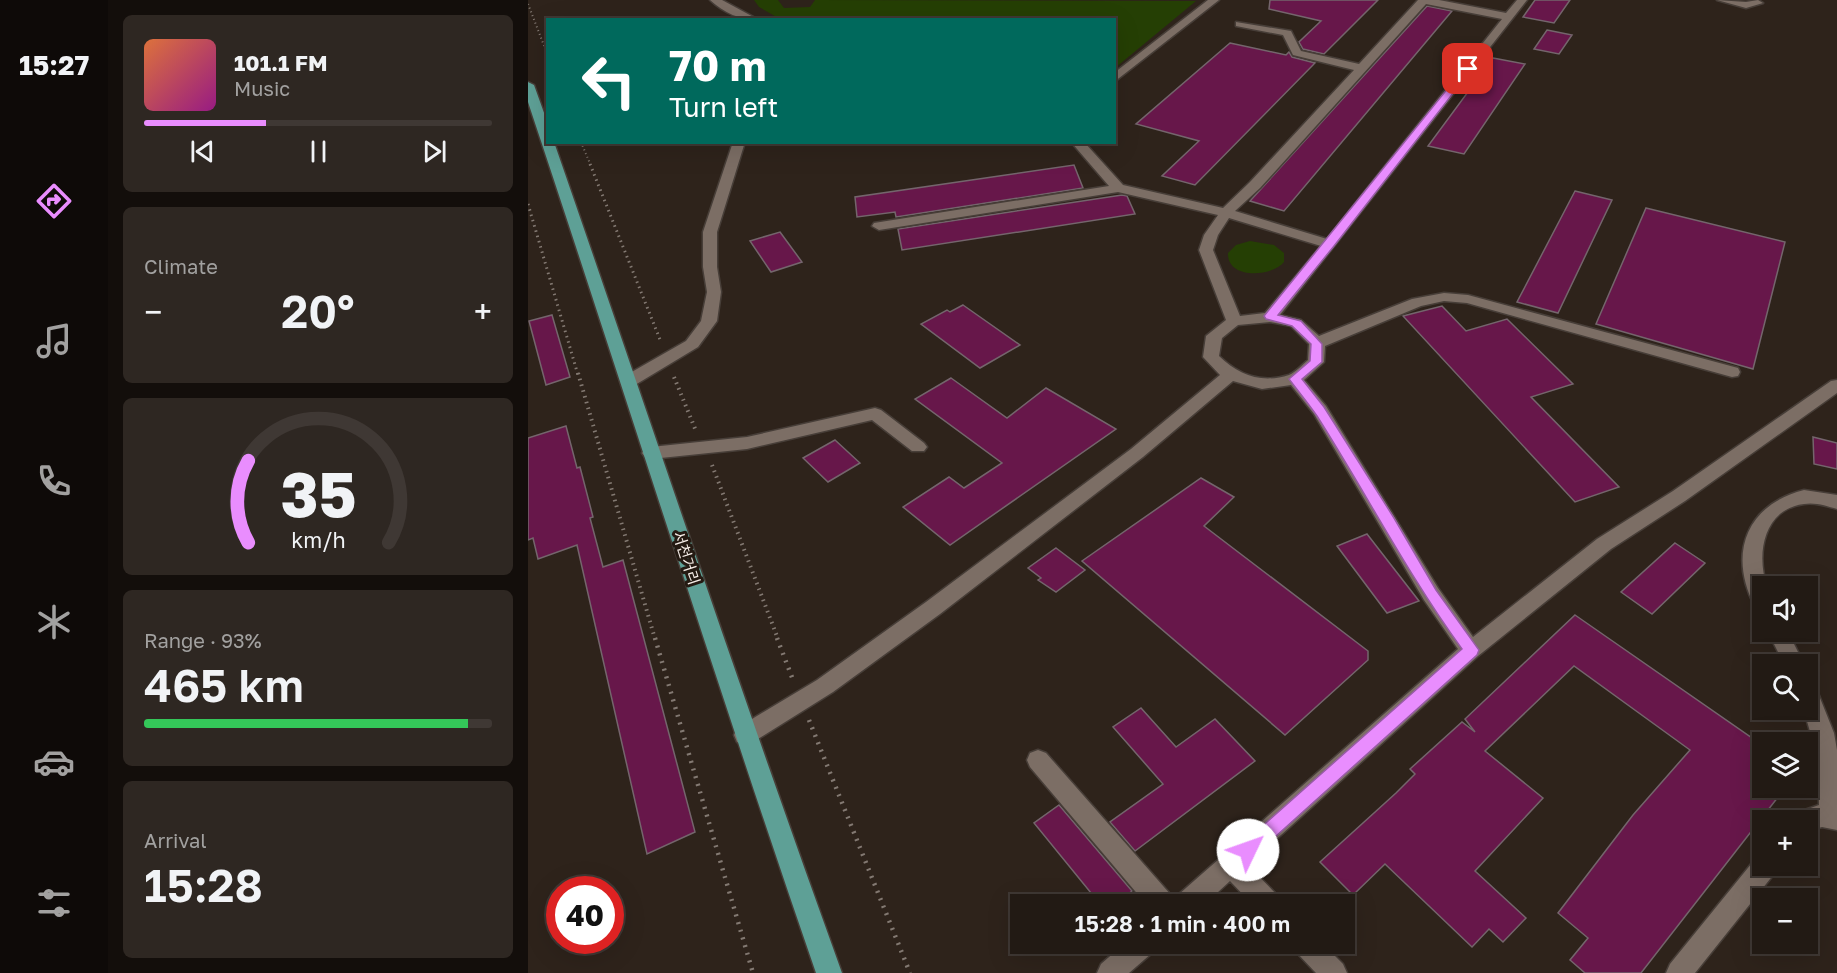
<!DOCTYPE html>
<html lang="en">
<head>
<meta charset="utf-8">
<style>
  body { margin:0; font-family:"Golos Text","Noto Sans KR",sans-serif; background:#2e2722; color:#f1f3f6; height:100vh; display:flex; flex-direction:column; font-size:22px; white-space:nowrap }
  * { box-sizing:border-box; margin:0 }
  p { font-size:20px; color:#a2a1a0 }
  .icon { flex:none; width:33px; height:33px; fill:none; stroke:currentColor; stroke-width:2; stroke-linecap:round; stroke-linejoin:round }
  .map { position:relative; flex:1; overflow:hidden }
  .drawer { display:flex; flex-direction:column; gap:15px; padding:15px; background:#130e0b; width:420px }
  .drawer>* { flex:none }
  .top-card { position:absolute; left:18px; top:18px; width:570px; height:126px; border-radius:0px; box-shadow:0 6px 24px #0002,0 0 0 2px #3f3834; background:#00695c; color:#fff; overflow:hidden }
  .controls { position:absolute; left:1224px; top:576px; display:grid; gap:12px }
  .controls a { display:grid; place-items:center; width:66px; height:66px; border-radius:0px; background:#221a14; box-shadow:0 6px 24px #0002,0 0 0 2px #3f3834; font-size:30px }
  .speed { position:absolute; left:18px; top:876px; display:flex; gap:12px; font-size:30px; font-weight:700; text-align:center }
  .speed>* { display:grid; place-content:center; width:78px; height:78px; border-radius:50%; background:#221a14; box-shadow:0 6px 24px #0002,0 0 0 2px #3f3834; line-height:1 }
  .speed .limit { border:9px solid #d22; background:#fff; color:#111 }
  .pin { position:absolute; display:grid; place-items:center; width:51px; height:51px; color:#fff; margin:-26px; border-radius:12px; box-shadow:0 3px 9px #0006 }
  .me { position:absolute; width:66px; margin:-33px; rotate:48deg; stroke-linejoin:round; filter:drop-shadow(0 0 4px #0008) }
  .turn { display:flex; align-items:center; gap:21px; height:126px; padding:0 24px; font-size:27px }
  .turn .icon { width:78px; height:78px; stroke-width:2.5 }
  .turn b { display:block; font-size:42px; line-height:51px }
  .big { font-size:45px; font-weight:600; line-height:1.1 }
  .drawer .card { flex:1; display:flex; flex-direction:column; justify-content:center; gap:9px; min-width:0; padding:0 21px; border-radius:9px; background:#2e2722 }
  .drawer .dial { align-items:center; gap:0 }
  .dial svg { height:156px; overflow:visible; fill:none; stroke:#3f3834; stroke-width:7; stroke-linecap:round; text-anchor:middle }
  .dial text { fill:#f1f3f6; stroke:none }
  .song { display:flex; align-items:center; gap:18px }
  .cover { width:72px; height:72px; border-radius:9px; background:linear-gradient(135deg,hsl(20 70% 55%),hsl(310 70% 35%)) }
  .played { height:6px; border-radius:3px; background:linear-gradient(90deg,#e98dfe 35%,#3f3834 35%) }
  .keys { display:flex; justify-content:space-around; direction:ltr }
  .heat { display:flex; justify-content:space-between; align-items:center; font-size:33px; direction:ltr }
  .charge { height:9px; border-radius:4px; background:linear-gradient(90deg,#34c759 93%,#3f3834 0) }
  .trip { position:absolute; left:482px; top:894px; width:345px; height:60px; border-radius:0px; background:#221a14; box-shadow:0 6px 24px #0002,0 0 0 2px #3f3834; font-weight:600; line-height:60px; text-align:center }
  main { display:flex; flex:1; min-height:0 }
  .tabs { display:flex; flex-direction:column; width:108px; justify-content:space-around; align-items:center; background:#0e0a08; color:#a2a1a0 }
  .tabs .icon { width:42px; height:42px }
  .tabs .selected { color:#e98dfe }
  .tabs b { font-size:27px; color:#f1f3f6 }
  .map>svg:first-child { display:block }
  .green { fill:#253f04 }
  .building { fill:#67174a; stroke:#74656c; stroke-width:1.5 }
  .lines { fill:none; stroke-linecap:round; stroke-linejoin:round }
  .minor-casing { stroke:#473e38; stroke-width:3 }
  .major-casing { stroke:#473e38; stroke-width:3 }
  .path-far3 { stroke:#837972; stroke-width:2; stroke-dasharray:1 3; stroke-linecap:butt }
  .path-far2 { stroke:#837972; stroke-width:3; stroke-dasharray:1.5 4; stroke-linecap:butt }
  .path-far1 { stroke:#837972; stroke-width:4; stroke-dasharray:1.5 4.5; stroke-linecap:butt }
  .path { stroke:#837972; stroke-width:4.5; stroke-dasharray:2 6; stroke-linecap:butt }
  .minor { fill:#7c6e65; fill-rule:evenodd }
  .major { fill:#5ea096; fill-rule:evenodd }
  .route { fill:#e98dfe; stroke:#975ca5; stroke-width:1.5 }
  .labels { text-anchor:middle; stroke-width:6; stroke-linejoin:round; paint-order:stroke }
  .street-label { font-size:15px; fill:#f5ede7; stroke:#241a12 }
</style>
</head>
<body>
<main>
<nav class="tabs">
<b>15:27</b>
<svg class="icon selected" aria-label="directions" viewBox="0 0 24 24"><path d="M12 3l9 9-9 9-9-9zM9 14v-3h6M13 9l2 2-2 2"/></svg>
<svg class="icon" aria-label="music" viewBox="0 0 24 24"><path d="M9 18V5l10-2v13"/><circle cx="6" cy="18" r="3"/><circle cx="16" cy="16" r="3"/></svg>
<svg class="icon" aria-label="phone" viewBox="0 0 24 24"><path d="M5 4h4l2 5-3 2q2 4 5 5l2-3 5 2v4C11 20 4 13 5 4z"/></svg>
<svg class="icon" aria-label="climate" viewBox="0 0 24 24"><path d="M12 3v18M4 7l16 10M4 17L20 7"/></svg>
<svg class="icon" aria-label="car" viewBox="0 0 24 24"><path d="M5 17H2v-5l4-1 3-4h7l3 4 3 1v5h-3M9 17h6M6 11h13"/><circle cx="7" cy="17" r="2"/><circle cx="17" cy="17" r="2"/></svg>
<svg class="icon" aria-label="filters" viewBox="0 0 24 24"><path d="M4 7h16M4 17h16"/><circle cx="9" cy="7" r="2"/><circle cx="15" cy="17" r="2"/></svg>
</nav>
<section class="drawer">
<div class="card">
<div class="song"><i class="cover"></i><div><b>101.1 FM</b><p>Music</p></div></div>
<div class="played"></div>
<div class="keys"><svg class="icon" aria-label="previous" viewBox="0 0 24 24"><path d="M18 5L8 12l10 7zM5 5v14"/></svg><svg class="icon" aria-label="pause" viewBox="0 0 24 24"><path d="M8 5v14M16 5v14"/></svg><svg class="icon" aria-label="next" viewBox="0 0 24 24"><path d="M6 5l10 7-10 7zM19 5v14"/></svg></div>
</div>
<div class="card"><p>Climate</p>
<div class="heat"><a>−</a><b class="big">20°</b><a>+</a></div>
</div>
<div class="card dial"><svg viewBox="0 0 100 80">
<path d="M14 69A42 42 0 1 1 86 69"/>
<path d="M14 69A42 42 0 0 1 14 27" stroke="#e98dfe"/>
<text x="50" y="56" font-size="32" font-weight="700">35</text>
<text x="50" y="72" font-size="11">km/h</text>
</svg></div>
<div class="card"><p>Range · 93%</p><b class="big">465 km</b><div class="charge"></div></div>
<div class="card"><p>Arrival</p><b class="big">15:28</b></div>
</section>
<div class="map">
<svg width="1309" height="973" viewBox="0 0 1309 973">
  <rect width="100%" height="100%" fill="#2e231b"/>
  <g class="green">
    <polygon points="226,0 250,0 256,8 282,7 287,0 668,1 587,68 586,20 252,19 231,7"/>
    <path d="M722 241 746 245 756 253V262C744 277 699 280 700 253L708 245Z"/>
  </g>
  <g class="building">
    <polygon points="742,0 850,0 796,54 775,49 771,42 793,21 741,9"/>
    <polygon points="1007,0 1042,0 1026,23 995,17"/>
    <polygon points="899,6 924,11 756,211 722,201"/>
    <polygon points="1019,30 1044,35 1031,54 1006,49"/>
    <polygon points="702,43 758,55 761,52 764,57 787,63 667,185 634,176 671,141 608,124"/>
    <polygon points="965,58 997,64 936,154 900,146"/>
    <polygon points="546,165 555,188 368,217 367,212 329,217 327,197"/>
    <polygon points="1047,191 1084,200 1030,313 989,302"/>
    <polygon points="594,195 599,196 607,214 374,250 370,229"/>
    <polygon points="1118,208 1257,242 1225,369 1068,324"/>
    <polygon points="252,232 274,262 243,272 222,241"/>
    <polygon points="435,305 492,345 452,368 393,324 419,310 422,312"/>
    <polygon points="914,306 938,331 979,319 1045,384 1003,397 1091,487 1047,502 875,316"/>
    <polygon points="24,315 42,377 18,385 1,321"/>
    <polygon points="423,378 479,418 518,388 588,429 422,545 375,507 421,477 436,488 474,463 387,399"/>
    <polygon points="38,426 49,468 52,467 65,517 62,518 75,567 95,560 167,832 119,854 49,545 10,559 5,538 0,540 0,438"/>
    <polygon points="1285,437 1309,443 1309,469 1286,464"/>
    <polygon points="307,440 332,463 300,482 275,458"/>
    <polygon points="673,478 706,497 676,526 840,651 840,660 757,735 554,561"/>
    <polygon points="839,534 891,601 859,613 809,546"/>
    <polygon points="1147,543 1177,563 1124,614 1093,592"/>
    <polygon points="528,548 557,570 528,592 510,580 513,578 500,568"/>
    <polygon points="1047,615 1234,745 1234,788 1257,788 1113,973 1057,973 1042,960 1060,938 1030,913 1105,815 1162,750 1046,666 957,751 1015,798 947,871 998,918 975,942 961,929 944,947 857,864 825,895 792,862 868,793 887,774 882,769 934,722 947,732 937,719"/>
    <polygon points="613,708 648,747 687,719 727,761 607,851 582,822 635,784 585,727"/>
    <polygon points="531,805 604,891 587,904 572,904 506,823"/>
  </g>
  <g class="lines">
    <defs>
      <g id="minor">
        <path d="M182 0H194L231 20C212 20 196 13 182 0Z"/>
        <polygon points="680,0 691,0 586,82 586,73"/>
        <path d="M890 0H911L978 13 989 0H999L752 315 773 320 791 336 884 299 916 293 940 295 1210 368 1212 372 1210 376 1204 377 939 303 916 301 893 306 797 346 796 362 776 380 798 406 910 588 945 637 1069 539 1145 491 1303 381 1309 380V393L1157 501 1083 549 950 656 720 865 749 895 752 904H724L702 881 677 904H647L650 895 930 649 896 600 786 414 763 385 734 389 705 381 615 457 412 614 305 692 225 742 217 745 209 742 206 735 209 728 289 680 398 602 603 449 692 375 675 357 678 336 698 320 671 250 676 235 690 215 590 192 351 230 344 226 346 223 581 186 543 142H556L595 185 695 208 722 182 826 70 765 55 755 35 708 26V22L763 31 773 51 831 64ZM898 4 974 19 799 239 707 211 732 188ZM701 218 793 246 737 313 712 316 685 250 690 235ZM742 322 763 326 781 344 780 360C774 365 768 372 761 375 733 384 711 375 691 356L694 338 710 325Z"/>
        <polygon points="1189,0 1218,2 1230,0 1235,3 1218,8"/>
        <polygon points="205,142 217,142 189,232 189,267 193,292 189,321 170,347 107,385 95,385 93,381 95,377 158,341 173,321 179,292 175,267 175,232"/>
        <polygon points="347,408 353,410 396,443 399,447 396,451 384,451 344,420 219,449 123,459 117,457 114,453 117,449 123,447 219,437"/>
        <path d="M1276 490 1309 495V509C1299 506 1287 502 1276 504 1235 509 1228 555 1239 586H1234V609L1227 607C1200 555 1217 505 1276 490Z"/>
        <polygon points="1240,632 1260,632 1276,664 1256,664"/>
        <path d="M1280 685 1288 688 1306 733 1309 750V830L1294 827 1280 831V820H1267L1271 812 1291 805C1291 772 1287 741 1275 710H1280Z"/>
        <polygon points="510,750 518,753 643,895 646,904 618,904 502,767 499,760 502,753"/>
        <polygon points="1234,855 1234,866 1249,866 1246,874 1167,973 1138,973 1142,964 1228,858"/>
        <polygon points="596,944 628,944 624,953 601,973 569,973 573,964"/>
        <polygon points="765,944 795,944 815,964 819,973 788,973 769,953"/>
      </g>
      <path id="major" d="M0 82 6 85 20 124V142H26C122 419 214 697 314 973H288C188 684 97 392 0 102Z"/>
    </defs>
    <use href="#minor" class="minor-casing"/>
    <use href="#major" class="major-casing"/>
    <g class="path-far3">
      <polyline points="0,4 20,56"/>
      <polyline points="53,142 63,166"/>
    </g>
    <g class="path-far2">
      <polyline points="62,164 133,342"/>
      <polyline points="0,204 50,375"/>
    </g>
    <g class="path-far1">
      <polyline points="50,373 127,639"/>
      <polyline points="146,377 168,431"/>
      <polyline points="184,465 250,639"/>
    </g>
    <g class="path">
      <polyline points="127,638 225,973"/>
      <polyline points="249,638 265,680"/>
      <polyline points="281,720 382,973"/>
    </g>
    <use href="#minor" class="minor"/>
    <use href="#major" class="major"/>
  </g>
  <path class="route" d="M937 67 944 69 806 246 750 315 773 321 794 344V362L774 379 796 407 866 518 908 590 951 650 949 655 726 856 720 859 714 856 711 850 714 844 934 649C880 575 838 493 789 416 780 403 770 391 761 379L782 361 783 344 764 326 738 319 736 316Z"/>
  <g class="labels">
    <g class="street-label">
      <text transform="translate(158 558) rotate(72)" y="5">서천거리</text>
    </g>
  </g>
</svg>
<div class="controls">
<a><svg class="icon" aria-label="sound" viewBox="0 0 24 24"><path d="M4 9h4l5-4v14l-5-4H4zM17 9q2 3 0 6"/></svg></a>
<a><svg class="icon" aria-label="search" viewBox="0 0 24 24"><circle cx="10" cy="10" r="6"/><path d="M15 15l6 6"/></svg></a>
<a><svg class="icon" aria-label="layers" viewBox="0 0 24 24"><path d="M12 4l9 5-9 5-9-5zM3 14l9 5 9-5"/></svg></a>
<a>+</a>
<a>−</a>
</div>
<div class="speed"><div class="limit">40</div></div>
<div class="pin" style="left:940px;top:69px;background:#d93025"><svg class="icon" aria-label="arrive" viewBox="0 0 24 24"><path d="M6 21V4h12l-3 4 3 4H6"/></svg></div>
<svg class="me" style="left:720px;top:850px" viewBox="-20 -20 40 40"><circle r="19" fill="#fff"/><path d="M0-13L10 11 0 6-10 11z" fill="#e98dfe"/></svg>
<div class="trip">15:28 · 1 min · 400 m</div>
<div class="top-card">
<div class="turn"><svg class="icon" aria-label="left" viewBox="0 0 24 24"><path d="M17 20v-9H6M10 6l-5 5 5 5"/></svg><div><b>70 m</b>Turn left</div></div>
</div>
</div>
</main>
</body>
</html>
